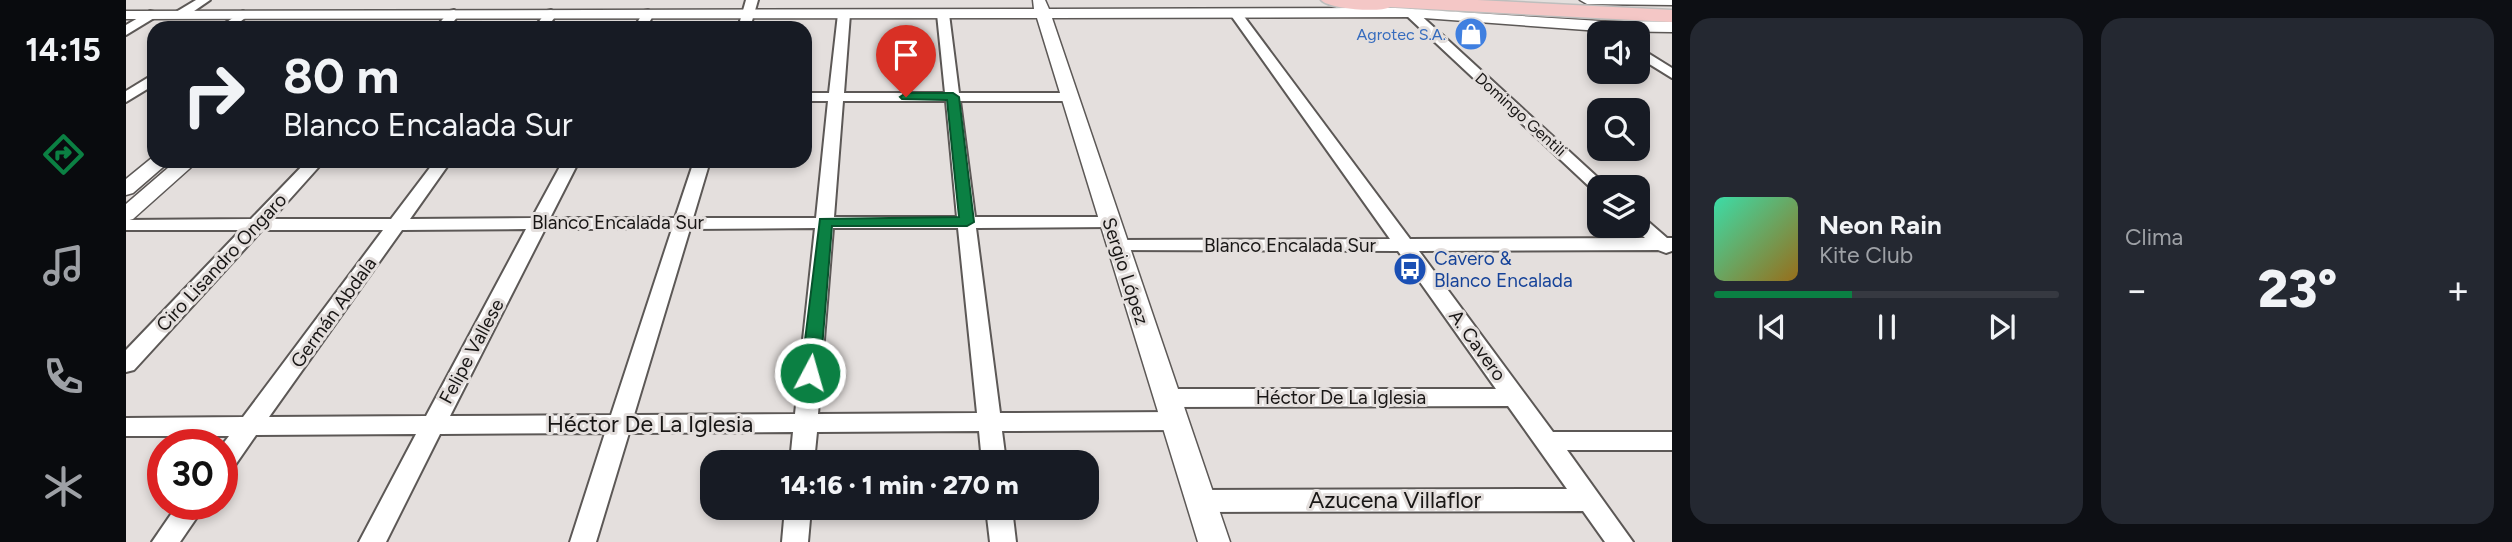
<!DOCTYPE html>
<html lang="es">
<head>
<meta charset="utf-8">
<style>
  body { margin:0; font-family:Figtree,sans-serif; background:#242831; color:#f1f3f6; height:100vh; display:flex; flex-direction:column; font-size:26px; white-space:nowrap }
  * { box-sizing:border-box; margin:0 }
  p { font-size:23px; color:#9ea1a6 }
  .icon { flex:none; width:38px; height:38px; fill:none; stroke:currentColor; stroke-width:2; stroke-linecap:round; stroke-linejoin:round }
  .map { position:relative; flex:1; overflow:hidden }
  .drawer { display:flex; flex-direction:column; gap:18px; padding:18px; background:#0d0f14; width:840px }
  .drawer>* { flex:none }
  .hud { position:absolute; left:21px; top:21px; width:665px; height:147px; border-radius:21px; box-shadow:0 4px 10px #0003; background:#171b24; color:#f1f3f6; overflow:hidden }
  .tools { position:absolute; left:1461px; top:21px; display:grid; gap:14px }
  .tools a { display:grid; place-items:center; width:63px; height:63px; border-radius:14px; background:#171b24; box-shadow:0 4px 10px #0003; font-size:35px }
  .speed { position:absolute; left:21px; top:429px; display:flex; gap:14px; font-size:35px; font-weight:700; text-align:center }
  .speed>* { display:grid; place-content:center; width:91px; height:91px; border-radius:50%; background:#171b24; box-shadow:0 4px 10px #0003; line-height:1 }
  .speed .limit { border:10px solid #d22; background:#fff; color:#111 }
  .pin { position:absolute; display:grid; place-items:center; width:60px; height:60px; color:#fff; margin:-72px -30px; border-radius:50% 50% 50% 0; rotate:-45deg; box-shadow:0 0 7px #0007 }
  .pin .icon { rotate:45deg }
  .me { position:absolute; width:77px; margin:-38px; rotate:6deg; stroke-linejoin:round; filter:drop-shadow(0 0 5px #0008) }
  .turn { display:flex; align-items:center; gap:24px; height:147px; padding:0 21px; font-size:32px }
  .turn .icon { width:91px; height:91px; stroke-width:2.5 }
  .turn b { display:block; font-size:49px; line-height:60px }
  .big { font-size:52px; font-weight:800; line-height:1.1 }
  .drawer .tile { flex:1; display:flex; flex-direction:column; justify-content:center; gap:10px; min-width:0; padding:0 24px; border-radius:21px; background:#242831 }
  .song { display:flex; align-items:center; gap:21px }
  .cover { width:84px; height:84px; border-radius:10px; background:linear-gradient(135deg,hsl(160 70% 55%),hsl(40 70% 35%)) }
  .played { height:7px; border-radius:4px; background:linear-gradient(90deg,#0b8043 40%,#363941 40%) }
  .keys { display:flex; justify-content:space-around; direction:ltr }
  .heat { display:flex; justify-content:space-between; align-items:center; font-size:38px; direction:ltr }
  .drawer .tiles { flex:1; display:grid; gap:18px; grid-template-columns:repeat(2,1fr) }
  .trip { position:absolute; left:574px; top:450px; width:399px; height:70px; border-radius:21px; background:#171b24; box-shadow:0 4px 10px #0003; font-weight:800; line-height:70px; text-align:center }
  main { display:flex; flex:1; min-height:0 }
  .dock { display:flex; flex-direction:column; width:126px; justify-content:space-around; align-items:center; background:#090b0e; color:#9ea1a6 }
  .dock .icon { width:49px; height:49px }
  .dock .on { color:#0b8043 }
  .dock b { font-size:32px; color:#f1f3f6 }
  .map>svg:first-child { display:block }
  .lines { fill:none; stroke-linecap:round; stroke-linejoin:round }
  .minor-casing { stroke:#5c5856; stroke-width:4 }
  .tertiary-casing { stroke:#5c5856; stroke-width:3 }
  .trunk-casing { stroke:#bebebd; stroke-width:3 }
  .minor { fill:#fff; fill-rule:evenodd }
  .tertiary { fill:#fff; fill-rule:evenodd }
  .trunk { fill:#f4c7c6; fill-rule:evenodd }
  .route { fill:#0b8043; stroke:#07532c; stroke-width:2 }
  .labels { text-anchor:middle; stroke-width:6; stroke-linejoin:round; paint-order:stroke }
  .far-shop-label { font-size:16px; fill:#366cbe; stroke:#e4dfdd; text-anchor:end }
  .far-street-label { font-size:16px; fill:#181615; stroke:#e4dfdd }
  .street-label { font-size:19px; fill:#181615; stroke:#e4dfdd }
  .transit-label { font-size:19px; fill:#164399; stroke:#e4dfdd; text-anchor:start }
  .near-street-label { font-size:23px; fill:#181615; stroke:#e4dfdd }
</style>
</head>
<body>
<main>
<nav class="dock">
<b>14:15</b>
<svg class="icon on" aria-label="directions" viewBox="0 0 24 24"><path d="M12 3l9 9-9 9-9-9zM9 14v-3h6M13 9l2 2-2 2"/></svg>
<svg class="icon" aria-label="music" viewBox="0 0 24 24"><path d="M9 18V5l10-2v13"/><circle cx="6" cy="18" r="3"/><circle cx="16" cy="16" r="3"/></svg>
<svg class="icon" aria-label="phone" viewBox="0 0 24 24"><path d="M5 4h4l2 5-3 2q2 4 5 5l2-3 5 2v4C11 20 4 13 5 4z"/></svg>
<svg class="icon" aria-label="climate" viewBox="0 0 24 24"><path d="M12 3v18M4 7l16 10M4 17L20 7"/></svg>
</nav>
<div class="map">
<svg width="1546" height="542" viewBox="0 0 1546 542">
  <rect width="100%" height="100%" fill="#e4dfdd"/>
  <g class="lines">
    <defs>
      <g id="minor">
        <polygon points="70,0 84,0 58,18 50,18 50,12"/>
        <polygon points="620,0 632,0 624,28 612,28"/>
        <polygon points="1285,9 1289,10 1482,187 1474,187 1474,192 1468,191 1281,16 1279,13"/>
        <polygon points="328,10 334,14 322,28 309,28 324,11"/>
        <polygon points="425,10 431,14 421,28 408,28 421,11"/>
        <polygon points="522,10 528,14 520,28 508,28 518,11"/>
        <path d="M718 10 724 14 718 93H819L811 14 817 10 823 14 833 93H944L951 97 944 101H834L849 217H984L993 222 984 227 850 228 874 413 1048 412 1056 415 1060 421 1056 427 1048 430 876 431 880 462H856L853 431 691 432 688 462H664L667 432 503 433 470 542H444L479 433 314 434 260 542H233L290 434 130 435 105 471 96 474V445L103 436H0V418L117 417 257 230H136L8 370 0 372V350L115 230H0V220L125 219 181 161H198L146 219H265L309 161H325L284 219 406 218 437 161H453L424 218H549L568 161H584L567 218H690L702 101H679V93H703L712 14ZM717 101H820L831 217H708ZM689 228 669 414 508 415 564 229ZM707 228H832L851 413 692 414ZM400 229 300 416 143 417 276 230ZM419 229H546L485 415 324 416Z"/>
        <polygon points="1110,10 1114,11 1284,239 1519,238 1506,226 1512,226 1512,217 1518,218 1541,238 1546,238 1546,251 1540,253 1532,250 1293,251 1427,432 1546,432 1546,450 1441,450 1507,542 1479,542 1457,511 1074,512 1065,509 1061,501 1065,493 1074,490 1441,489 1382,406 1041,407 1033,404 1030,398 1033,392 1041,389 1370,389 1272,251 985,250 983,246 985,242 992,240 1264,239 1104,14"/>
        <polygon points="24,11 28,12 28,18 0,35 0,25"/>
        <polygon points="117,11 123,15 106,28 92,28"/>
        <polygon points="1512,47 1546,68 1546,78 1512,57"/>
        <polygon points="28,74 28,85 0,102 0,91"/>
        <polygon points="52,504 80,504 54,542 26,542"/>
        <polygon points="659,508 685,508 682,542 656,542"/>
        <polygon points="860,508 886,508 890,542 864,542"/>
      </g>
      <g id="tertiary">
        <polygon points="907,0 919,0 923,9 1269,8 1474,21 1546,22 1546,32 1474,31 1284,17 926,18 1104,542 1072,542 911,18 0,19 0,11 908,9"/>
        <polygon points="1454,0 1546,0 1546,5 1461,4"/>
        <polygon points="27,157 28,161 44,161 7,193 0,195 0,179"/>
        <polygon points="50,161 72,161 7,219 0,221 0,204"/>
      </g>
      <path id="trunk" d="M1195 0H1351L1546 10V22L1264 7C1254 13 1203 9 1195 0Z"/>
    </defs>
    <use href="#minor" class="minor-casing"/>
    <use href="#tertiary" class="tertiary-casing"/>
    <use href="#trunk" class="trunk-casing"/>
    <use href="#minor" class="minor"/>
    <use href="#tertiary" class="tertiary"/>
    <use href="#trunk" class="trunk"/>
  </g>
  <polygon class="route" points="780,93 827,93 833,97 848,222 841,226 706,226 694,373 691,377 678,377 675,373 694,219 833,217 821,100 776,99 774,97"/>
  <defs>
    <symbol id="shop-disc" viewBox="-11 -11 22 22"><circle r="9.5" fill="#3f7fe0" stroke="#e4dfdd"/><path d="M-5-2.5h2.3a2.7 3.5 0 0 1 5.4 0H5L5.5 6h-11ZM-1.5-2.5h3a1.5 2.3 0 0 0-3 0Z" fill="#fff"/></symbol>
    <symbol id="bus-disc" viewBox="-11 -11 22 22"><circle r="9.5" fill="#1a4fb4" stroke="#e4dfdd"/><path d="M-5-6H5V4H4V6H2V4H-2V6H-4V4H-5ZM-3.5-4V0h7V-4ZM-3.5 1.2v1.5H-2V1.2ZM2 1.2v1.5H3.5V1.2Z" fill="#fff"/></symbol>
  </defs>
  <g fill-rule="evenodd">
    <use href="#shop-disc" x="1326" y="15" width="38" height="38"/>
    <use href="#bus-disc" x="1265" y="250" width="38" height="38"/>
  </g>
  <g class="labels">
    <g class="far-shop-label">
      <text x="1320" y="40">Agrotec S.A.</text>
    </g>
    <g class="far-street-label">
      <text transform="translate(1395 114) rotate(42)" y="6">Domingo Gentili</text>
    </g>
    <g class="street-label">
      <text x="492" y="229">Blanco Encalada Sur</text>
      <text x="1164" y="252">Blanco Encalada Sur</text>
      <text transform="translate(95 262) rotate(-47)" y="7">Ciro Lisandro Ongaro</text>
      <text transform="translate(1000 271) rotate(72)" y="7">Sergio López</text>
      <text transform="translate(207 312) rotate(-54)" y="7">Germán Abdala</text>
      <text transform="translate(1352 345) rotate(54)" y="7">A. Cavero</text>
      <text transform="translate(345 351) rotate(-62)" y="7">Felipe Vallese</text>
      <text x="1215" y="404">Héctor De La Iglesia</text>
    </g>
    <g class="transit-label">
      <text x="1308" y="265">Cavero &amp;<tspan x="1308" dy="22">Blanco Encalada</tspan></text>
    </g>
    <g class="near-street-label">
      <text x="524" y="432">Héctor De La Iglesia</text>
      <text x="1269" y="508">Azucena Villaflor</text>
    </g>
  </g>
</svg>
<div class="tools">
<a><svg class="icon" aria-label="sound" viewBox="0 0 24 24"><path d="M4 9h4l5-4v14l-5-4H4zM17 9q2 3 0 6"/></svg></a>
<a><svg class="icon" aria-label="search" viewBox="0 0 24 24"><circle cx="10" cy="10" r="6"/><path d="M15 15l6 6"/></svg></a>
<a><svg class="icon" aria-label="layers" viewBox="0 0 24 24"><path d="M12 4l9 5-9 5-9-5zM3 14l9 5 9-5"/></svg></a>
</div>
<div class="speed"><div class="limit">30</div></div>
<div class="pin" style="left:780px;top:97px;background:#d93025"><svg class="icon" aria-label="arrive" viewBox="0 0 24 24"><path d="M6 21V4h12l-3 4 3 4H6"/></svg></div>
<svg class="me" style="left:684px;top:373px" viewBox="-20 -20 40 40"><circle r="17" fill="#0b8043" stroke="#fff" stroke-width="3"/><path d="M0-11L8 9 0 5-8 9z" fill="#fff"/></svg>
<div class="trip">14:16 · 1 min · 270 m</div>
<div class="hud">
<div class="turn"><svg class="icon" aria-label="right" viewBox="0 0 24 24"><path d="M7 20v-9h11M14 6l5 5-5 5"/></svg><div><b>80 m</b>Blanco Encalada Sur</div></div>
</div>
</div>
<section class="drawer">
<div class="tiles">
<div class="tile">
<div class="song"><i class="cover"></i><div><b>Neon Rain</b><p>Kite Club</p></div></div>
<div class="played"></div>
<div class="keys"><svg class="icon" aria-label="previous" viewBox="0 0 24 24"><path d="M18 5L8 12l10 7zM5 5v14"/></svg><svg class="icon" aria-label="pause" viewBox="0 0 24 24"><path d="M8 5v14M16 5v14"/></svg><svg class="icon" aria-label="next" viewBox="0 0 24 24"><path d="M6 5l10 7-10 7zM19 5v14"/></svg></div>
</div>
<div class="tile"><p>Clima</p>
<div class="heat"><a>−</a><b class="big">23°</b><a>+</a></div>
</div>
</div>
</section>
</main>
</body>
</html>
